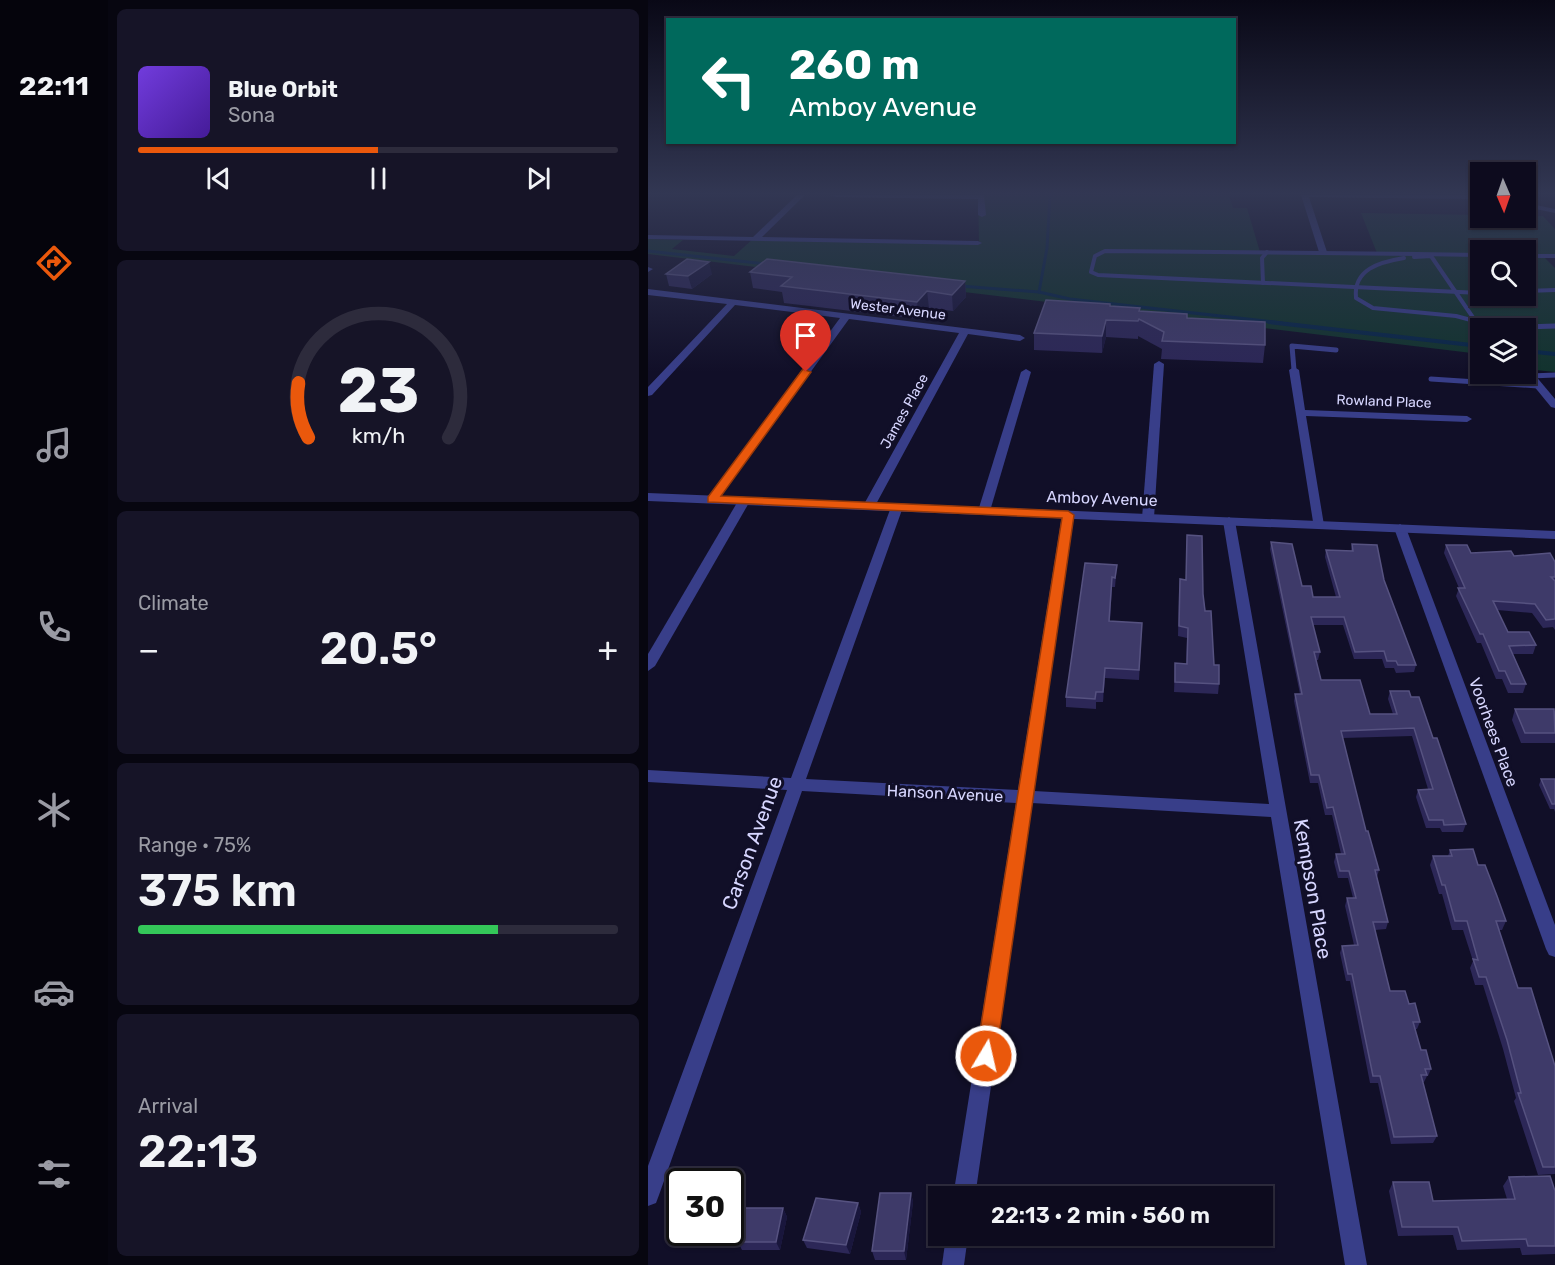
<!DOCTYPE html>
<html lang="en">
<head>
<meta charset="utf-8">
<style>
  body { margin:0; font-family:Rubik,sans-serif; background:#161427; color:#f1f3f6; height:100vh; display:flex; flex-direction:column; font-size:22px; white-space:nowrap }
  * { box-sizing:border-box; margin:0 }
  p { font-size:20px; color:#9a9ba4 }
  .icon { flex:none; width:33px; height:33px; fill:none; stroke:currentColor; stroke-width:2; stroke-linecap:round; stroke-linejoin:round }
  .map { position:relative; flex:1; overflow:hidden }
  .sheet { display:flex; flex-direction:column; gap:9px; padding:9px; background:#070610; width:540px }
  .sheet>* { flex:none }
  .top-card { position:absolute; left:18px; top:18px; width:570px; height:126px; border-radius:0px; box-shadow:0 2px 4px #0004,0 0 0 2px #2d2b3c; background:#00695c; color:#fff; overflow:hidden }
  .needle { width:39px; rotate:178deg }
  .buttons { position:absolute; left:822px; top:162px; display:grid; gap:12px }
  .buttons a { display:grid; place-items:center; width:66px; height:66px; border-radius:0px; background:#0d0b1e; box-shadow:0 2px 4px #0004,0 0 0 2px #2d2b3c; font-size:30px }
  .speed { position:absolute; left:18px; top:1168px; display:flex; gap:12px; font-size:30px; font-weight:700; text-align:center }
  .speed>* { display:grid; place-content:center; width:78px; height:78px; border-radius:50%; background:#0d0b1e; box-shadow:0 2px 4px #0004,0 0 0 2px #2d2b3c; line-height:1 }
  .speed .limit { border:3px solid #111; border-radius:9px; background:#fff; color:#111 }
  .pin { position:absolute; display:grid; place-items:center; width:51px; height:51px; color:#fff; margin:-62px -26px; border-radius:50% 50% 50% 0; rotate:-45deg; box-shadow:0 0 6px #0007 }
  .pin .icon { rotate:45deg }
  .me { position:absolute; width:66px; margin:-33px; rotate:9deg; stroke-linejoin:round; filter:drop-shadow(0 0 4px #0008) }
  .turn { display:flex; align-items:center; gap:21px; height:126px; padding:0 24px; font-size:27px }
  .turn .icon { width:78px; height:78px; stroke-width:2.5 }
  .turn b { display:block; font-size:42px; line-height:51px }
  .big { font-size:45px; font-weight:600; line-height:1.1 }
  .sheet .card { flex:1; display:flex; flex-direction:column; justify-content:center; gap:9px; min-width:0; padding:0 21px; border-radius:9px; background:#161427 }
  .sheet .dial { align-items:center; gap:0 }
  .dial svg { height:156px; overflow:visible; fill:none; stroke:#2d2b3c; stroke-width:7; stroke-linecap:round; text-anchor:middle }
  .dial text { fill:#f1f3f6; stroke:none }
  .song { display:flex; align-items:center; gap:18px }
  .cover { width:72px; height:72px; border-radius:9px; background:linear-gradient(135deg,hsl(260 70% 55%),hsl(260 70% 35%)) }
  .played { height:6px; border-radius:3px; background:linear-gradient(90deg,#ea580c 50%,#2d2b3c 50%) }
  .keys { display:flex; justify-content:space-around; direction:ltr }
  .heat { display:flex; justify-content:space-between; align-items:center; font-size:33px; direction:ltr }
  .charge { height:9px; border-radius:4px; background:linear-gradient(90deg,#34c759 75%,#2d2b3c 0) }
  .trip { position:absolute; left:280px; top:1186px; width:345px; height:60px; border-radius:0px; background:#0d0b1e; box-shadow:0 2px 4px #0004,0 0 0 2px #2d2b3c; font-weight:600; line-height:60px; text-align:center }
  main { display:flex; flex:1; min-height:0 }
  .tab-bar { display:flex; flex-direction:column; width:108px; justify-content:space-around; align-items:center; background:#05040c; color:#9a9ba4 }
  .tab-bar .icon { width:42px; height:42px }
  .tab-bar .active { color:#ea580c }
  .tab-bar b { font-size:27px; color:#f1f3f6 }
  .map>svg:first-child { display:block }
  .green { fill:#12332e; fill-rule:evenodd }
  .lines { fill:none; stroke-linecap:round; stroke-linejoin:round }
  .stream-far1 { stroke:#082648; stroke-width:3 }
  .stream { stroke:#082648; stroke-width:4 }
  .service-far1 { stroke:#383e89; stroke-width:4 }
  .service { stroke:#383e89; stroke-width:5 }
  .minor { fill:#383e89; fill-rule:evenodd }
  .tertiary { fill:#383e89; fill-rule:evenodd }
  .wall { fill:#2c2757 }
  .shaded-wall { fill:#19163c }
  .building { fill:#3e3a69; stroke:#565280; stroke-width:1.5 }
  .route { fill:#ea580c; stroke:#983908; stroke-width:1.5 }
  .labels { text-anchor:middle; stroke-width:6; stroke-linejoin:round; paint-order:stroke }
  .far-street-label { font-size:14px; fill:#d7d6ff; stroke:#110f28 }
  .street-label { font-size:16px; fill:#d7d6ff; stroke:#110f28 }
  .near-street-label { font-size:20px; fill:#d7d6ff; stroke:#110f28 }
</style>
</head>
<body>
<main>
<nav class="tab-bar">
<b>22:11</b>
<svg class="icon active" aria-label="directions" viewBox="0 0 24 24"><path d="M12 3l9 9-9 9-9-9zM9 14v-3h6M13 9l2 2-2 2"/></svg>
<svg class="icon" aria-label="music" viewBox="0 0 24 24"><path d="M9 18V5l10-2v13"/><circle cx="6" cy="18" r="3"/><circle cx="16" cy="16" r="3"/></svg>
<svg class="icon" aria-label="phone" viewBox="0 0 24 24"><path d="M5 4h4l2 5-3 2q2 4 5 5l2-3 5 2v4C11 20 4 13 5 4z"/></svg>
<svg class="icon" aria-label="climate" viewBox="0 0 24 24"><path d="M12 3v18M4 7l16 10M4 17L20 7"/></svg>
<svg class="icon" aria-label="car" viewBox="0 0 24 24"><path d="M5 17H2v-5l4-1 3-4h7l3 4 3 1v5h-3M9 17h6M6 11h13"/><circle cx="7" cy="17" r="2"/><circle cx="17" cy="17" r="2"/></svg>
<svg class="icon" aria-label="filters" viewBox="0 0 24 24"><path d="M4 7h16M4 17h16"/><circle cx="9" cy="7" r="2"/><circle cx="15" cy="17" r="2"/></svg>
</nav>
<section class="sheet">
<div class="card">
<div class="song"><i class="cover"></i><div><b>Blue Orbit</b><p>Sona</p></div></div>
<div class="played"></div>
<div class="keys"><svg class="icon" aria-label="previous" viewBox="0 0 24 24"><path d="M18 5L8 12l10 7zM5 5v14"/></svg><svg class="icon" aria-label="pause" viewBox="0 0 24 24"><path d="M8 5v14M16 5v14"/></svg><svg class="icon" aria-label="next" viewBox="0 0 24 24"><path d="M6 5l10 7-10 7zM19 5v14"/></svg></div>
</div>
<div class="card dial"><svg viewBox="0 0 100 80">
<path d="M14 69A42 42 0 1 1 86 69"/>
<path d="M14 69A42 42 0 0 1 9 41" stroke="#ea580c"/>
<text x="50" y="56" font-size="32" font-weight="700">23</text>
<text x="50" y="72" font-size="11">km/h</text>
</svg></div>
<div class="card"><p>Climate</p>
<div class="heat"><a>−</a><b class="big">20.5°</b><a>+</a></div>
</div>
<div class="card"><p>Range · 75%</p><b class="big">375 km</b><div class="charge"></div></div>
<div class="card"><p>Arrival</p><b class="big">22:13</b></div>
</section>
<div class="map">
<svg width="907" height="1265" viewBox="0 0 907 1265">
  <rect width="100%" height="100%" fill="#110f28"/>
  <path class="green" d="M330 195H581L585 208H599L612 252 729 253 713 213 832 215V218L895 216 907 229V255H894L907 268V372L878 369V328H832V354L0 254V239L35 240 24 249 86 256 106 238 331 242ZM832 250H878V296H832Z"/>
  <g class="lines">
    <g class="stream-far1">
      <polyline points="0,251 118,264"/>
      <polyline points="312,286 391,292 422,299 634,323"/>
      <polyline points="391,292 399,248 402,195"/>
    </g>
    <g class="stream">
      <polyline points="621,322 832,346"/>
      <polyline points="878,351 907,354"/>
    </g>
    <g class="service-far1">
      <polyline points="770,254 457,251 447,256 443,272 450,275 832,293"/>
      <polyline points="766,257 783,256 826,319"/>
      <path d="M756 258C732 262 705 269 708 298L725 308 808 316 834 323"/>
      <polyline points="615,283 614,258 619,252"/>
      <polyline points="878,291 907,290"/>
    </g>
    <g class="service">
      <polyline points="829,322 851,328 907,326"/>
      <polyline points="646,370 644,346 688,350"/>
      <polyline points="883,376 907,375"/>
      <polyline points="783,379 890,386"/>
    </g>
    <g class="minor">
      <polygon points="149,195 157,195 114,237 330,241 334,243 330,245 0,239 0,235 105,237"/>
      <polygon points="183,195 336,195 338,215 334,217 330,215 330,199 187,197"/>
      <polygon points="653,195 832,195 832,199 661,197 679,252 675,254 671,252"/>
      <polygon points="878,203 907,209 907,213 878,207"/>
      <polygon points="767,252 832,253 832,257 770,256 766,254"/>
      <rect x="878" y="254" width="29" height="4"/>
      <polygon points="0,267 5,269 0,272"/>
      <polygon points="0,289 372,335 377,338 372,341 320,334 227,506 221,509 215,506 311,333 201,319 69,501 65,502 59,499 192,318 87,305 4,395 0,396 0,387 79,304 0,295"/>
      <polygon points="511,361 516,364 506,518 500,522 494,518 506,364"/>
      <polygon points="646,367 651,370 657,410 819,416 824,419 819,422 658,416 676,525 674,528 666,528 641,370"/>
      <polygon points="878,367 881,368 907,399 907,408 903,407 876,374"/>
      <polygon points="378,369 383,372 342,511 336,515 332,513 330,511 373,372"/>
      <polygon points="96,498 102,501 7,666 0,671 0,654 90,501"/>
      <polygon points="249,503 255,507 158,779 370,790 414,515 420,511 426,515 386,791 621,804 575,521 581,517 587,521 719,1265 697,1265 623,817 384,803 327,1197 305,1197 368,803 154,791 11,1195 8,1203 0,1206 0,1166 139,790 0,782 0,770 143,778 243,507"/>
      <polygon points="752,524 758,528 907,925 907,957 901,955 898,949 746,528"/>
      <polygon points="298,1236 320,1236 316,1265 294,1265"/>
    </g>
    <polygon class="tertiary" points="0,493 907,531 907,539 0,501"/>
  </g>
  <g class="wall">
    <polygon points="102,272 317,281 318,297 305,311 281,308 271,319 136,303 134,292 105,288"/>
    <polygon points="18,274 64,274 44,289 21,286"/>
    <polygon points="462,304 462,306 539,318 617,345 615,363 513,359 514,349 490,336 490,339 458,337 454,353 386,350 386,333"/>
    <polygon points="623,542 654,586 665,597 688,597 677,557 678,550 703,551 704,544 736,580 768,665 766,672 748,673 746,668 737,668 734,659 706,659 695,625 665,625 672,652 670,660 668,660 673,680 722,714 745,714 740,699 742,691 763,697 785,738 818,824 815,832 794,832 792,828 778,828 768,797 770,790 780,789 764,736 695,738 718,831 731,870 729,877 740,922 738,929 727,930 742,991 761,1004 772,1022 769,1029 767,1029 773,1050 783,1069 780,1076 779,1076 776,1082 775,1082 789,1136 785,1143 743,1144 730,1083 722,1083 702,981 698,981 692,953 694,946 706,945 697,906 699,898 705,898 700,878 690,878 686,862 688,854 693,854 684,815 677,815 670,783 662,783 646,701 647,694 652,694 622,549"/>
    <polygon points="798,545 823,553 866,556 907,562 907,630 905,627 895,628 884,613 849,610 860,632 888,645 885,654 865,654 878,684 875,693 860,693 854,679 848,679 833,643 829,643 808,596 811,588 796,553"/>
    <polygon points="469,565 467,587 464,587 462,621 494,623 491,680 457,678 455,702 448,702 448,709 418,707 418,697"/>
    <polygon points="531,589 555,594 566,665 571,684 570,694 526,692 527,663 538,664 539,638 530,636"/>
    <polygon points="867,709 907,711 907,743 873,743 864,720"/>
    <polygon points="893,779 907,779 907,812 906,809 902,809 891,785"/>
    <polygon points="802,850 830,865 858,921 854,930 851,930 870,988 907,1066 907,1174 890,1175 866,1101 868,1098 855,1049 835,985 827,985 822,968 825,961 815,930 804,930 794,894 791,894 782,865 785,856 800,856"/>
    <polygon points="861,1177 907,1191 907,1254 874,1255 872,1248 809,1250 805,1235 750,1236 741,1191 745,1182 785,1201 859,1199 855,1186"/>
    <polygon points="82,1182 94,1184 88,1208 135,1208 139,1217 132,1250 94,1250 91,1244 39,1244 33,1236"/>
    <polygon points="263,1193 265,1202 258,1260 227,1260 224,1251"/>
    <polygon points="210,1203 213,1212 202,1254 159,1248 155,1240"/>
  </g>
  <g class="shaded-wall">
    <polygon points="61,262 64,274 44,289 40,276"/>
    <polygon points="317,281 318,297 305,311 304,295"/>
    <polygon points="279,291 281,308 271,319 269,302"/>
    <polygon points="458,320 458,337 454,353 454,336"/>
    <polygon points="457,668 457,678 455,702 455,692"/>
    <polygon points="89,1175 94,1184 86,1217 82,1210 82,1201"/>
    <polygon points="263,1193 265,1202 258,1260 256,1251"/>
    <polygon points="210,1203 213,1212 202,1254 198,1245"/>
    <polygon points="135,1208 139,1217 132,1250 128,1242"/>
  </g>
  <g class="building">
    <polygon points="39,259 61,262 40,276 18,274"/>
    <polygon points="119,259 317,281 304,295 279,291 269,302 133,286 144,277 102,272"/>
    <polygon points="398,300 462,304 462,306 492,308 491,311 539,314 539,318 617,322 617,345 514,341 516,332 491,319 490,321 458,320 454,336 386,333"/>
    <polygon points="539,535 554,536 555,594 557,611 563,611 566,665 571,665 571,684 527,682 527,663 539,664 540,628 531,626 532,579 538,580"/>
    <polygon points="623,542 644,544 654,586 663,586 665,597 692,597 678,550 705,551 704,544 729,545 736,580 768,665 750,665 748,661 739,661 736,651 707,652 696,617 663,617 672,652 666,652 673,680 712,680 722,714 749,714 742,691 761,691 763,697 771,697 785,738 789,738 818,824 796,825 795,820 781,820 770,790 785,789 766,728 693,731 718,831 720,831 731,870 727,870 740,922 725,922 742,991 757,991 761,1004 767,1003 772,1022 765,1022 773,1050 778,1050 783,1069 777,1069 779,1075 773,1075 789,1136 746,1137 732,1076 725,1076 704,974 700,974 694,946 710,945 699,898 708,898 701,871 692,871 688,854 697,854 685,807 679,808 671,775 663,775 647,694 654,694"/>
    <polygon points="798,545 819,545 823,553 863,551 866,556 902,553 907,562 907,577 903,577 907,581 907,619 898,620 887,604 845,601 860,632 881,632 888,645 861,646 878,684 863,684 857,671 851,671 835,634 832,634 810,588 817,588"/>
    <polygon points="437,563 469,565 467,578 464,577 461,621 494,623 491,670 457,668 455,692 448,692 447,699 418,697"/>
    <polygon points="867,709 906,709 907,733 877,733"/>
    <polygon points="893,779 907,779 907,804 904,804"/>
    <polygon points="825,849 830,865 837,865 849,896 858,921 848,921 870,988 883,988 907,1066 907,1167 895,1167 870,1093 873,1093 859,1040 838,977 831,977 825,959 830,960 819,921 807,921 797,885 794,885 785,856 804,856 802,850"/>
    <polygon points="50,1175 89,1175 82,1201 82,1182 48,1182"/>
    <polygon points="902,1176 907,1191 907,1246 880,1246 878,1239 814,1241 810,1227 754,1227 745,1182 781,1182 785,1201 867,1199 861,1177"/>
    <polygon points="232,1193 263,1193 256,1251 224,1251"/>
    <polygon points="168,1198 210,1203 198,1245 155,1240"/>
    <polygon points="82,1208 135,1208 128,1242 89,1242 90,1236 33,1236 34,1233 82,1233"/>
  </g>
  <linearGradient id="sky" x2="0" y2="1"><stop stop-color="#090816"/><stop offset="0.52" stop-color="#323753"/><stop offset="1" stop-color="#323753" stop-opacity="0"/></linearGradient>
  <rect width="907" height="372" fill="url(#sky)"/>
  <polygon class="route" points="155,369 163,372 73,496 420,511 426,515 348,1056 345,1063 338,1065 331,1063 328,1056 414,518 60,502 60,497"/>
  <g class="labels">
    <g class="far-street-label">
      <text transform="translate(250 309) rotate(7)" y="5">Wester Avenue</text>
      <text transform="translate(736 401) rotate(2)" y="5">Rowland Place</text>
      <text transform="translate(256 411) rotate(-61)" y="5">James Place</text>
    </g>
    <g class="street-label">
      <text transform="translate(454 498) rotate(2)" y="6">Amboy Avenue</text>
      <text transform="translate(846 732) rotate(70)" y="6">Voorhees Place</text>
      <text transform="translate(297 793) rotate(3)" y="6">Hanson Avenue</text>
    </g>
    <g class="near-street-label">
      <text transform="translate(104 843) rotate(-70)" y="7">Carson Avenue</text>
      <text transform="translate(665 889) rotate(80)" y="7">Kempson Place</text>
    </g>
  </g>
</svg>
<div class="buttons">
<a><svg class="needle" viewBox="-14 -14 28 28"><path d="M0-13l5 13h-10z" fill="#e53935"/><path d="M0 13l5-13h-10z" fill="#9a9ba4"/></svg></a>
<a><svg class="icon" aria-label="search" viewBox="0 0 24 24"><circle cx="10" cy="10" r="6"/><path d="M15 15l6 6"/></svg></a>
<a><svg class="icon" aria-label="layers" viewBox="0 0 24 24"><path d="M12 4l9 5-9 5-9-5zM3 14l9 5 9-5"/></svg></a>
</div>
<div class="speed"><div class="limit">30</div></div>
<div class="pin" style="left:158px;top:372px;background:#d93025"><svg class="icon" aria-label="arrive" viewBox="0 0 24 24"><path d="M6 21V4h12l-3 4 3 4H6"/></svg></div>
<svg class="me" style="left:338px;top:1056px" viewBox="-20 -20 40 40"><circle r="17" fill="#ea580c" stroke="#fff" stroke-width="3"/><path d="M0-11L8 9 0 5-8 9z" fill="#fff"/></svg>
<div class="trip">22:13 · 2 min · 560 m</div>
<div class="top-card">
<div class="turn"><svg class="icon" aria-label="left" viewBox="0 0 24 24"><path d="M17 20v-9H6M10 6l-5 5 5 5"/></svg><div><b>260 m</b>Amboy Avenue</div></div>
</div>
</div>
</main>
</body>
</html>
